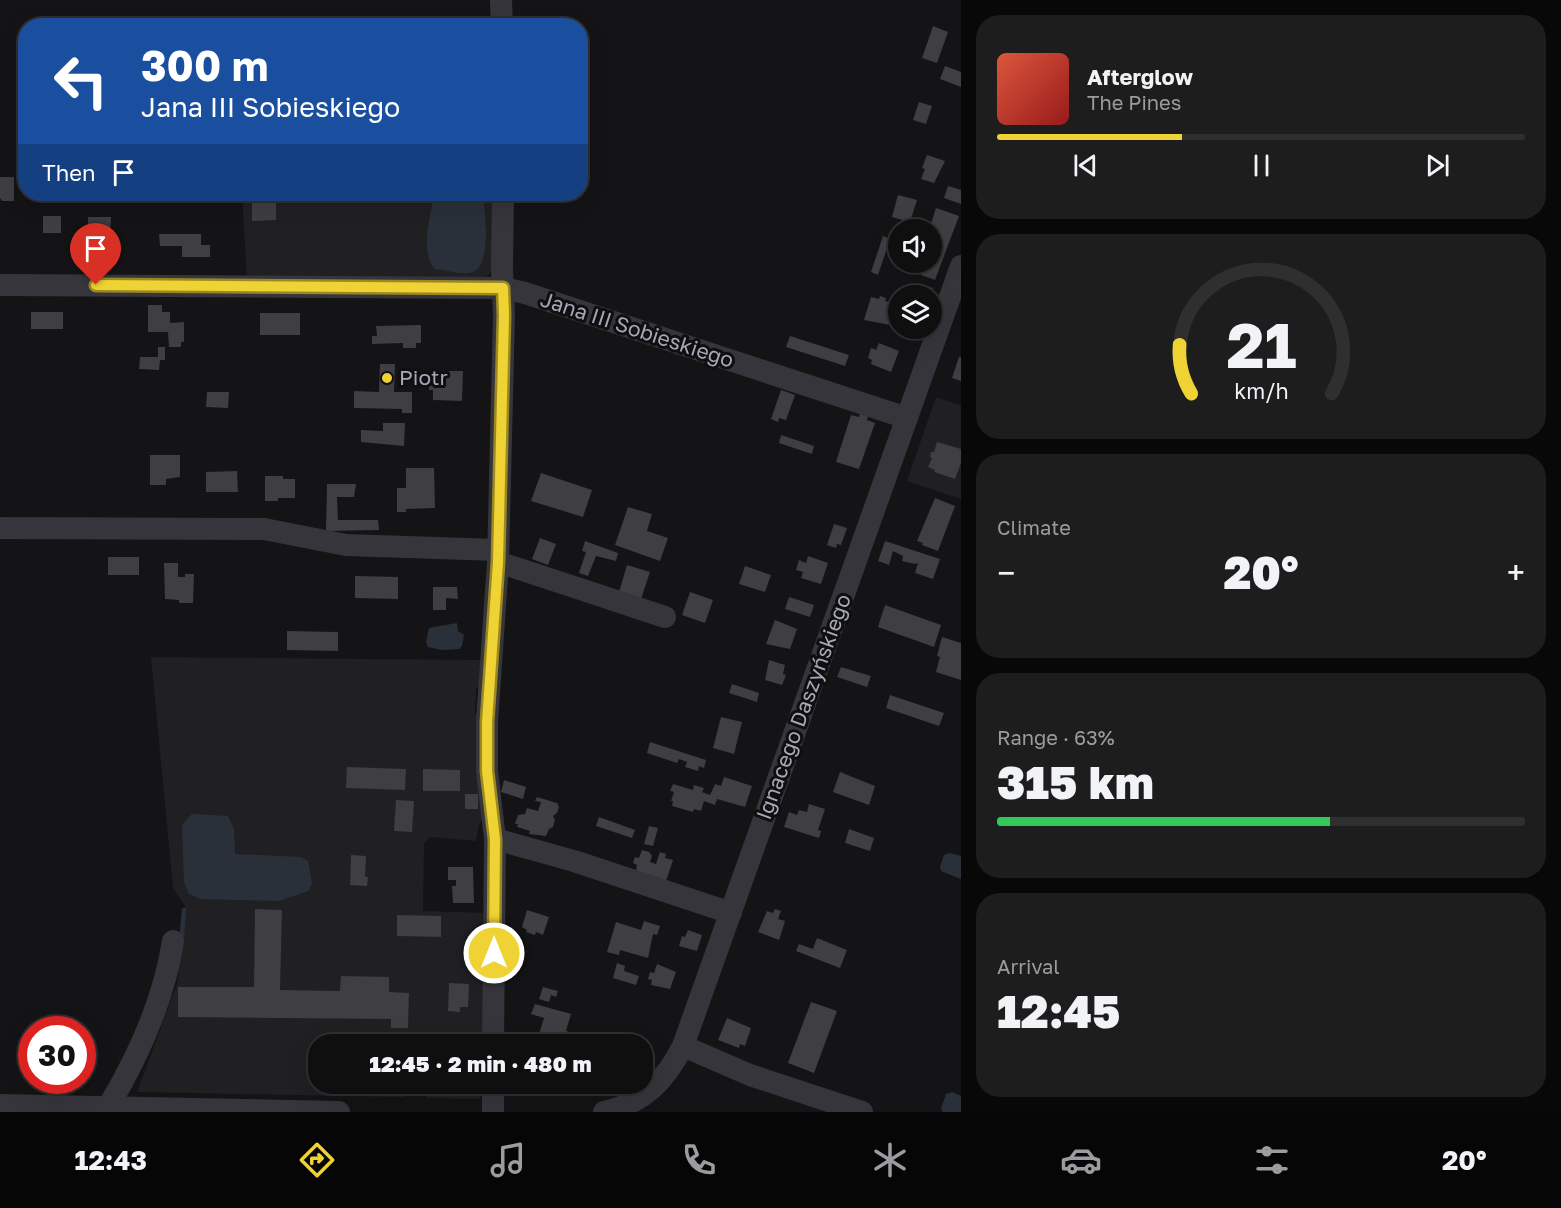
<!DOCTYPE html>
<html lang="en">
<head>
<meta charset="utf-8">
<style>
  body { margin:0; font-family:"Golos Text",sans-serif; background:#1d1d1e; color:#f1f3f6; height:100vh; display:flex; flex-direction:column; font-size:22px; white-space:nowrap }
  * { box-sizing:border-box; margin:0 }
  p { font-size:20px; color:#9b9c9f }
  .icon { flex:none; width:33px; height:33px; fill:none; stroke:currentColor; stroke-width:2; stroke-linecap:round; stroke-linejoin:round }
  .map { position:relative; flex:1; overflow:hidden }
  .drawer { display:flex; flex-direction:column; gap:15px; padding:15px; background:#080809; width:600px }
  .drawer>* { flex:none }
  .banner { position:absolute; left:18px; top:18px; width:570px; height:183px; border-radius:24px; box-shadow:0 6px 24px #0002,0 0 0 2px #2f2f30; background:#1a4fa0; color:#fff; overflow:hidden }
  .tools { position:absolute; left:888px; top:219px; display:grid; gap:12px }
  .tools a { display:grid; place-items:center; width:54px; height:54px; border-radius:50%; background:#0f0f10; box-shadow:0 6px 24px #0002,0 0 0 2px #2f2f30; font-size:30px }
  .speed { position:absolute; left:18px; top:1016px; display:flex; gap:12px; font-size:30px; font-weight:700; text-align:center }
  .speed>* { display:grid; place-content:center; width:78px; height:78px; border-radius:50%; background:#0f0f10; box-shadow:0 6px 24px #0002,0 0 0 2px #2f2f30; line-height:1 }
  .speed .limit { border:9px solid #d22; background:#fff; color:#111 }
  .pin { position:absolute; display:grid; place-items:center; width:51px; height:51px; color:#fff; margin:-62px -26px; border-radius:50% 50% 50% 0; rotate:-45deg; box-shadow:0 0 6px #0007 }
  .pin .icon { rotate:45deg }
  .me { position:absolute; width:66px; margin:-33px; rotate:0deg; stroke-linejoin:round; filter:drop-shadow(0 0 4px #0008) }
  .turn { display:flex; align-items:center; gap:21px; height:126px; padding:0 24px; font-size:27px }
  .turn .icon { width:78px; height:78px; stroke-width:2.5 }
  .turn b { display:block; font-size:42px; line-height:51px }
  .then { display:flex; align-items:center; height:57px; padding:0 24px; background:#0003; gap:12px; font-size:22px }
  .big { font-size:45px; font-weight:800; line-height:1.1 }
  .drawer .widget { flex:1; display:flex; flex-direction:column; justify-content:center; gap:9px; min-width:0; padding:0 21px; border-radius:24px; background:#1d1d1e }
  .drawer .dial { align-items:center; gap:0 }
  .dial svg { height:156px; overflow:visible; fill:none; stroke:#2f2f30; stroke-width:7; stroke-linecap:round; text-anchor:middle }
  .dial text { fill:#f1f3f6; stroke:none }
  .song { display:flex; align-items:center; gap:18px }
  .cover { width:72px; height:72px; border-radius:9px; background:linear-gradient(135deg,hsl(10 70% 55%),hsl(0 70% 35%)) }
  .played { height:6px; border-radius:3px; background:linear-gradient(90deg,#efd233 35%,#2f2f30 35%) }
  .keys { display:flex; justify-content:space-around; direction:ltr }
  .heat { display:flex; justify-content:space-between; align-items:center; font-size:33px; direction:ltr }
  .charge { height:9px; border-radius:4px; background:linear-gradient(90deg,#34c759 63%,#2f2f30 0) }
  .trip { position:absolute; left:308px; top:1034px; width:345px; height:60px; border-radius:24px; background:#0f0f10; box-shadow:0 6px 24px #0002,0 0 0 2px #2f2f30; font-weight:800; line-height:60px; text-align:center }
  .menu { display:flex; height:96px; justify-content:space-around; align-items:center; background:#060606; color:#9b9c9f }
  .menu .icon { width:42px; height:42px }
  .menu .active { color:#efd233 }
  .menu b { font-size:27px; color:#f1f3f6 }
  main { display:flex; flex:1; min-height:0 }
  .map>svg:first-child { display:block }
  .built { fill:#202023 }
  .water { fill:#2a3039 }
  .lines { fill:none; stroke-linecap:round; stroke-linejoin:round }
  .stream { stroke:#2a3039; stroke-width:4.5 }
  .building { fill:#3e3e43 }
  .minor { stroke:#35353b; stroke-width:22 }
  .route-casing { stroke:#9b8821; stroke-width:15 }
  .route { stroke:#efd233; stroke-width:10 }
  .poi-dot { fill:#efd233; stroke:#0f0f11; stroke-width:2 }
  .labels { text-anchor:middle; stroke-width:6; stroke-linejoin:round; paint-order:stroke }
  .street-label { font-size:21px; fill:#a6a8b6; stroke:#0f0f11 }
  .poi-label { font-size:21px; fill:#a6a8b6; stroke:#0f0f11; text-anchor:start }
</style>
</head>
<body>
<main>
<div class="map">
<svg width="961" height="1112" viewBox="0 0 961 1112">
  <rect width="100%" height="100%" fill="#141416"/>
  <g class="built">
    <polygon points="242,194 495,194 494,265 490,273 484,279 247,277"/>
    <polygon points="936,397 961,406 961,499 907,481"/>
    <polygon points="151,657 484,660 483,684 476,689 475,712 482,718 484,815 479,825 476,841 430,837 424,844 423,911 485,913 483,1044 318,1044 318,1083 482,1083 482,1095 478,1099 427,1098 422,1091 407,1090 405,1097 137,1092 177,984 185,906 173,888"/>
  </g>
  <g class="water">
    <path d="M434 194H483C484 211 494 270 469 273 458 274 446 270 435 269 419 250 431 216 434 194Z"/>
    <polygon points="457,623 458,631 464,635 462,646 459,649 442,650 428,647 426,642 429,628"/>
    <polygon points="192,814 228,816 234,829 235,854 301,857 308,861 312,883 308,891 279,901 201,899 189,894 184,882 182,825"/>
    <polygon points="949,853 961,856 961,879 941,871 940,867 944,855"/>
    <polygon points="952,1092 961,1096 961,1112 943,1112 941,1109 946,1094"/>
  </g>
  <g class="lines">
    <polyline class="stream" points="182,935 184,910"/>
  </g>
  <g class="building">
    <polygon points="933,26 948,32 937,63 922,58"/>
    <polygon points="945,66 961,72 961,87 940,79"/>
    <polygon points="919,102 932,106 926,124 913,120"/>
    <polygon points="927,155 945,161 934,183 921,179 925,169 922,168"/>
    <polygon points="0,177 14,177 14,201 2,201 0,198"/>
    <polygon points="948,186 961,190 961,204 944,198"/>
    <polygon points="252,194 276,194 276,220 252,221"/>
    <polygon points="898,195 917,200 910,222 892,217"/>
    <polygon points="936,208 959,216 935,280 921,275 926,262 932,262 932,230 929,230"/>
    <rect x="43" y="216" width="18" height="17"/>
    <polygon points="88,217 111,217 110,237 98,238 98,251 88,251"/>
    <polygon points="159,234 201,234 201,245 210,245 210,257 182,257 182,246 160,246"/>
    <polygon points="883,236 890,239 878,275 871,272"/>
    <polygon points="921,284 933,288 930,296 899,296 902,287 918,293"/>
    <polygon points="880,296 886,298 885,301 895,304 890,325 864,320 871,297 879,299"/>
    <polygon points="148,305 162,305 162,312 170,312 170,323 184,322 184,342 181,342 181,347 169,347 168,332 148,332"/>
    <rect x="31" y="312" width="32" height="17"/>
    <rect x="260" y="313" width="40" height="22"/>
    <polygon points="421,325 421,343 416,343 416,348 403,348 403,343 372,344 372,336 377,336 376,326"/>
    <polygon points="790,336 849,355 845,366 786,347"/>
    <polygon points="879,343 899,351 891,372 871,364 872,360 868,358 871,348 876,350"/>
    <polygon points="158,347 165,347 165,360 160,360 159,370 139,369 140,357 158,357"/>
    <polygon points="959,357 961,357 961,381 952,378"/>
    <polygon points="380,364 395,364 394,392 412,392 412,413 402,413 402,409 354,408 354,391 379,392"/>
    <polygon points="434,371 463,371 462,401 433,400 433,390 429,390 429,380 433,380"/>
    <polygon points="781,390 795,395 786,420 779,418 778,422 771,419"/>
    <polygon points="207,392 229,392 228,408 206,407"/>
    <polygon points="860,413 868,416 867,420 875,423 859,469 836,462 851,415 859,417"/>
    <polygon points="383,423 405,423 404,446 361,442 361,430 383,431"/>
    <polygon points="781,435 814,446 812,454 779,443"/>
    <polygon points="937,442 961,449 961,463 955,479 934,472 935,470 928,467 932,458 930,457 931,452 934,452"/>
    <polygon points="150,455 180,455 180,477 166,479 166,485 150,485"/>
    <polygon points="406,468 434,468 435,508 406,509 406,512 397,512 397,488 406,488"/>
    <polygon points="237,471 238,492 206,492 206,472"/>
    <polygon points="541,473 592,490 583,517 531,501"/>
    <polygon points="265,476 283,476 283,479 295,479 295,498 278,498 278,501 265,501"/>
    <polygon points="327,484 356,484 354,497 337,497 338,520 378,520 379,530 326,531"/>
    <polygon points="935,498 955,506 938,551 922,545 923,543 917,541"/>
    <polygon points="628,507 652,514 647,531 668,538 660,561 615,545"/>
    <polygon points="834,524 847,528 841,545 837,544 836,548 827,545"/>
    <polygon points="540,538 556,544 548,565 532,559"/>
    <polygon points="585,541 618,553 616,561 596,556 588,576 579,573 586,552 582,551"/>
    <polygon points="885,541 940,559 933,579 915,573 918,563 915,564 902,561 903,556 893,551 889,565 878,561"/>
    <polygon points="808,556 828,563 821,584 801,578 803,572 796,570 799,560 806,563"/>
    <rect x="108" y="557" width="31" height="18"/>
    <polygon points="164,563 178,563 178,577 185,577 185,574 194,574 193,603 179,603 179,600 165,599"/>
    <polygon points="627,565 650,572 641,599 619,592"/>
    <polygon points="745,566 771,575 765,592 739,584"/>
    <polygon points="355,576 398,577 398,599 355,598"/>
    <polygon points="433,587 457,587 458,599 446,598 446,610 433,610"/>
    <polygon points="690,592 713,600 705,623 682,615"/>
    <polygon points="789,597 814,605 810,617 785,609"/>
    <polygon points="885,605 941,625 934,647 878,627"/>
    <polygon points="775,620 797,629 790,649 766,644"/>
    <polygon points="287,631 338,632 338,651 287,650"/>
    <polygon points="942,637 961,643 961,680 936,672 940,657 937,656"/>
    <polygon points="769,660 785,665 783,674 786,675 782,685 765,680"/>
    <polygon points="841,667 871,676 867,687 837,677"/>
    <polygon points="732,684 759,693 757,702 729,693"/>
    <polygon points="890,695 944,713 939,726 886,708"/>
    <polygon points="721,717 742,722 734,754 713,748"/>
    <polygon points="650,742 706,760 704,768 699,766 698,771 685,767 687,762 679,759 677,763 647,753"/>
    <polygon points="347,767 406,769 405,790 346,788"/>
    <polygon points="423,769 460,770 460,791 423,791"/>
    <polygon points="840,772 875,786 869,805 833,792"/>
    <polygon points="724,777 752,786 745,807 717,799 715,805 704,801 701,811 694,809 693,812 672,806 673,801 671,801 674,792 670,791 673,784 693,790 694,785 704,788 702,792 710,795 715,784 721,786"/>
    <polygon points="504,780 526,787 523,799 501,792"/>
    <rect x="465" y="794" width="13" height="15"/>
    <polygon points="537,797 557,803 559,807 557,813 553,816 555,820 553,827 549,829 546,836 529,834 530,831 517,827 518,824 515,824 518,815 525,814 527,808 538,811 541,802 535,801"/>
    <polygon points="396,800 414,801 412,832 394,831"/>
    <polygon points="809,804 825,809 818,830 821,831 819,838 784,827 789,812 797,815 799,810 807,812"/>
    <polygon points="599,817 635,830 632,838 596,826"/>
    <polygon points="649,826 658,828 653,846 644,844"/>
    <polygon points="849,829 874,838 870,851 845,843"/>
    <polygon points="642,850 649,852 652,856 650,862 656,864 660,852 666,854 665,858 673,860 665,884 636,870 637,865 633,863 635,857 639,858"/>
    <polygon points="351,855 366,856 365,877 368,877 367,886 350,885"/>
    <polygon points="448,867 473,867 474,903 453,903 452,886 456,886 456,880 448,880"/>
    <polygon points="255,909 282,910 280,990 340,991 341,976 389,977 389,992 409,993 408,1028 391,1028 391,1019 178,1017 178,987 254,987"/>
    <polygon points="775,909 781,911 778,919 785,921 779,940 758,932 767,911 773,913"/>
    <polygon points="527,910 549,917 543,935 536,932 535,935 526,932 527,930 522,927"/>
    <polygon points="397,915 441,916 441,937 397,936"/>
    <polygon points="644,921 660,926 657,935 653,934 648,958 620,950 619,955 607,952 616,922 641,930"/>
    <polygon points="688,930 702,935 697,951 679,946 682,936 685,937"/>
    <polygon points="817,938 847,950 840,968 796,951 799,944 813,949"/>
    <polygon points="617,963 625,966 624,971 639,976 636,985 613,978"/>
    <polygon points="657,964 676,972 670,989 651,985 652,980 648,979 650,972 654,973"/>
    <polygon points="449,983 469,984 468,1007 460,1007 460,1012 448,1011"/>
    <polygon points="543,987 558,991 556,997 551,995 549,1002 539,999"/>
    <polygon points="811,1002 837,1011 814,1073 788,1063"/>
    <polygon points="535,1004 571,1014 566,1031 583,1036 581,1044 560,1044 554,1042 556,1038 546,1035 545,1039 538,1037 544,1018 531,1014"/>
    <polygon points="727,1018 751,1028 745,1046 740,1044 739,1048 718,1040"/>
  </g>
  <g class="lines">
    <g class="minor">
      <polyline points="501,0 502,26"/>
      <polyline points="0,285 503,288 525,293 907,418"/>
      <polyline points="0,528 264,529 346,545 498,550"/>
      <polyline points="498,562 665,617"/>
      <polyline points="495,839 574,861 731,913"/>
      <polyline points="493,1044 495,839 487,771 487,722 498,562 504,315 502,269 503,194"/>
      <polyline points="683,1046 750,1075 862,1112"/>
      <polyline points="0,1105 339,1112"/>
      <path d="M108 1107C138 1057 164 1000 173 941"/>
      <polyline points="493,1112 493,1083"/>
      <path d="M604 1112C644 1103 665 1081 683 1046L961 266"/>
    </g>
  </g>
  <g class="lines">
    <defs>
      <polyline id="route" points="96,285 503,288 504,315 498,562 487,722 487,771 495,839 494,953"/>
    </defs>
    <use href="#route" class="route-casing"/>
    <use href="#route" class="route"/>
  </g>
  <circle class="poi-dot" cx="387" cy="378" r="6"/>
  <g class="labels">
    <g class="street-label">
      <text transform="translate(637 330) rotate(18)" y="7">Jana III Sobieskiego</text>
      <text transform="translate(804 707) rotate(-70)" y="7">Ignacego Daszyńskiego</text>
    </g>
    <g class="poi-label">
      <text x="399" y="385">Piotr</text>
    </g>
  </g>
</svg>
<div class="tools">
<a><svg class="icon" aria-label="sound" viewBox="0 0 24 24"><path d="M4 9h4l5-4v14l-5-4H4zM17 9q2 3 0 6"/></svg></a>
<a><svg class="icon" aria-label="layers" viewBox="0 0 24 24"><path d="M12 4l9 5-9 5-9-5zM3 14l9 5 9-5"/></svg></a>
</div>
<div class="speed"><div class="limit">30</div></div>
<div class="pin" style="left:96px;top:285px;background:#d93025"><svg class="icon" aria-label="arrive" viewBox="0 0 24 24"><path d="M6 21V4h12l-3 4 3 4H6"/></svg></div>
<svg class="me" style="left:494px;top:953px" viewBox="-20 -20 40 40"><circle r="17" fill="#efd233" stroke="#fff" stroke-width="3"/><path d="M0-11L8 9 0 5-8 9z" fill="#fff"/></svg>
<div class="trip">12:45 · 2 min · 480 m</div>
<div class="banner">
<div class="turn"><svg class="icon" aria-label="left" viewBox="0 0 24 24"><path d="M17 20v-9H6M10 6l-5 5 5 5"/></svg><div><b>300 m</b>Jana III Sobieskiego</div></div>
<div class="then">Then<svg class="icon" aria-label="arrive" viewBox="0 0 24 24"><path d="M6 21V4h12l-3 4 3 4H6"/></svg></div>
</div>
</div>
<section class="drawer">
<div class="widget">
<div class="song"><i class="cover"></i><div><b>Afterglow</b><p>The Pines</p></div></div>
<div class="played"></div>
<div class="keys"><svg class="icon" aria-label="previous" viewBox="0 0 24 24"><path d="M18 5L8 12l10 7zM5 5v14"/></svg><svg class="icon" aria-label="pause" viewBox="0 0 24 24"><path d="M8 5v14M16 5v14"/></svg><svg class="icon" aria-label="next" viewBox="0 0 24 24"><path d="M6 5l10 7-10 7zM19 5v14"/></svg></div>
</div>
<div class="widget dial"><svg viewBox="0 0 100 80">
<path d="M14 69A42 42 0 1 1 86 69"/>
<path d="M14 69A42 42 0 0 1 8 44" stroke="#efd233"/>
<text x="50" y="56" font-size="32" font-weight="700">21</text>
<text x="50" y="72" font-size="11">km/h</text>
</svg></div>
<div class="widget"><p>Climate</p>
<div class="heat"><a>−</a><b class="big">20°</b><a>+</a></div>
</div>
<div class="widget"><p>Range · 63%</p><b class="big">315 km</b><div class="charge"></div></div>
<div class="widget"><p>Arrival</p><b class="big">12:45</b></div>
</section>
</main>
<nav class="menu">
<b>12:43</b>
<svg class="icon active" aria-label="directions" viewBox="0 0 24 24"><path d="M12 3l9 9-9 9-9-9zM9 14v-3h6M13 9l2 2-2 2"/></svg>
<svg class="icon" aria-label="music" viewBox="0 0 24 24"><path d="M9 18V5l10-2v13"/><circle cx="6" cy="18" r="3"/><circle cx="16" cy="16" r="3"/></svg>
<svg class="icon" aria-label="phone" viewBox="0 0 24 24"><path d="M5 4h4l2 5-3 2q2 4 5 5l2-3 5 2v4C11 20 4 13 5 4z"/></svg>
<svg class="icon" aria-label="climate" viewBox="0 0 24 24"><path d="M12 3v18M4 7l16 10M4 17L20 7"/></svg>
<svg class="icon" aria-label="car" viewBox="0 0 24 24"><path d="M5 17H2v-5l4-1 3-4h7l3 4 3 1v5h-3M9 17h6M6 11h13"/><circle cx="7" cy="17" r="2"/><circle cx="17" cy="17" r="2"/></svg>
<svg class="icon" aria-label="filters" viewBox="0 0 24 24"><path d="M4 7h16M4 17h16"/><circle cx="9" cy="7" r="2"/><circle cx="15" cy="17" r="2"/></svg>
<b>20°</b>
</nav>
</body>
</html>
